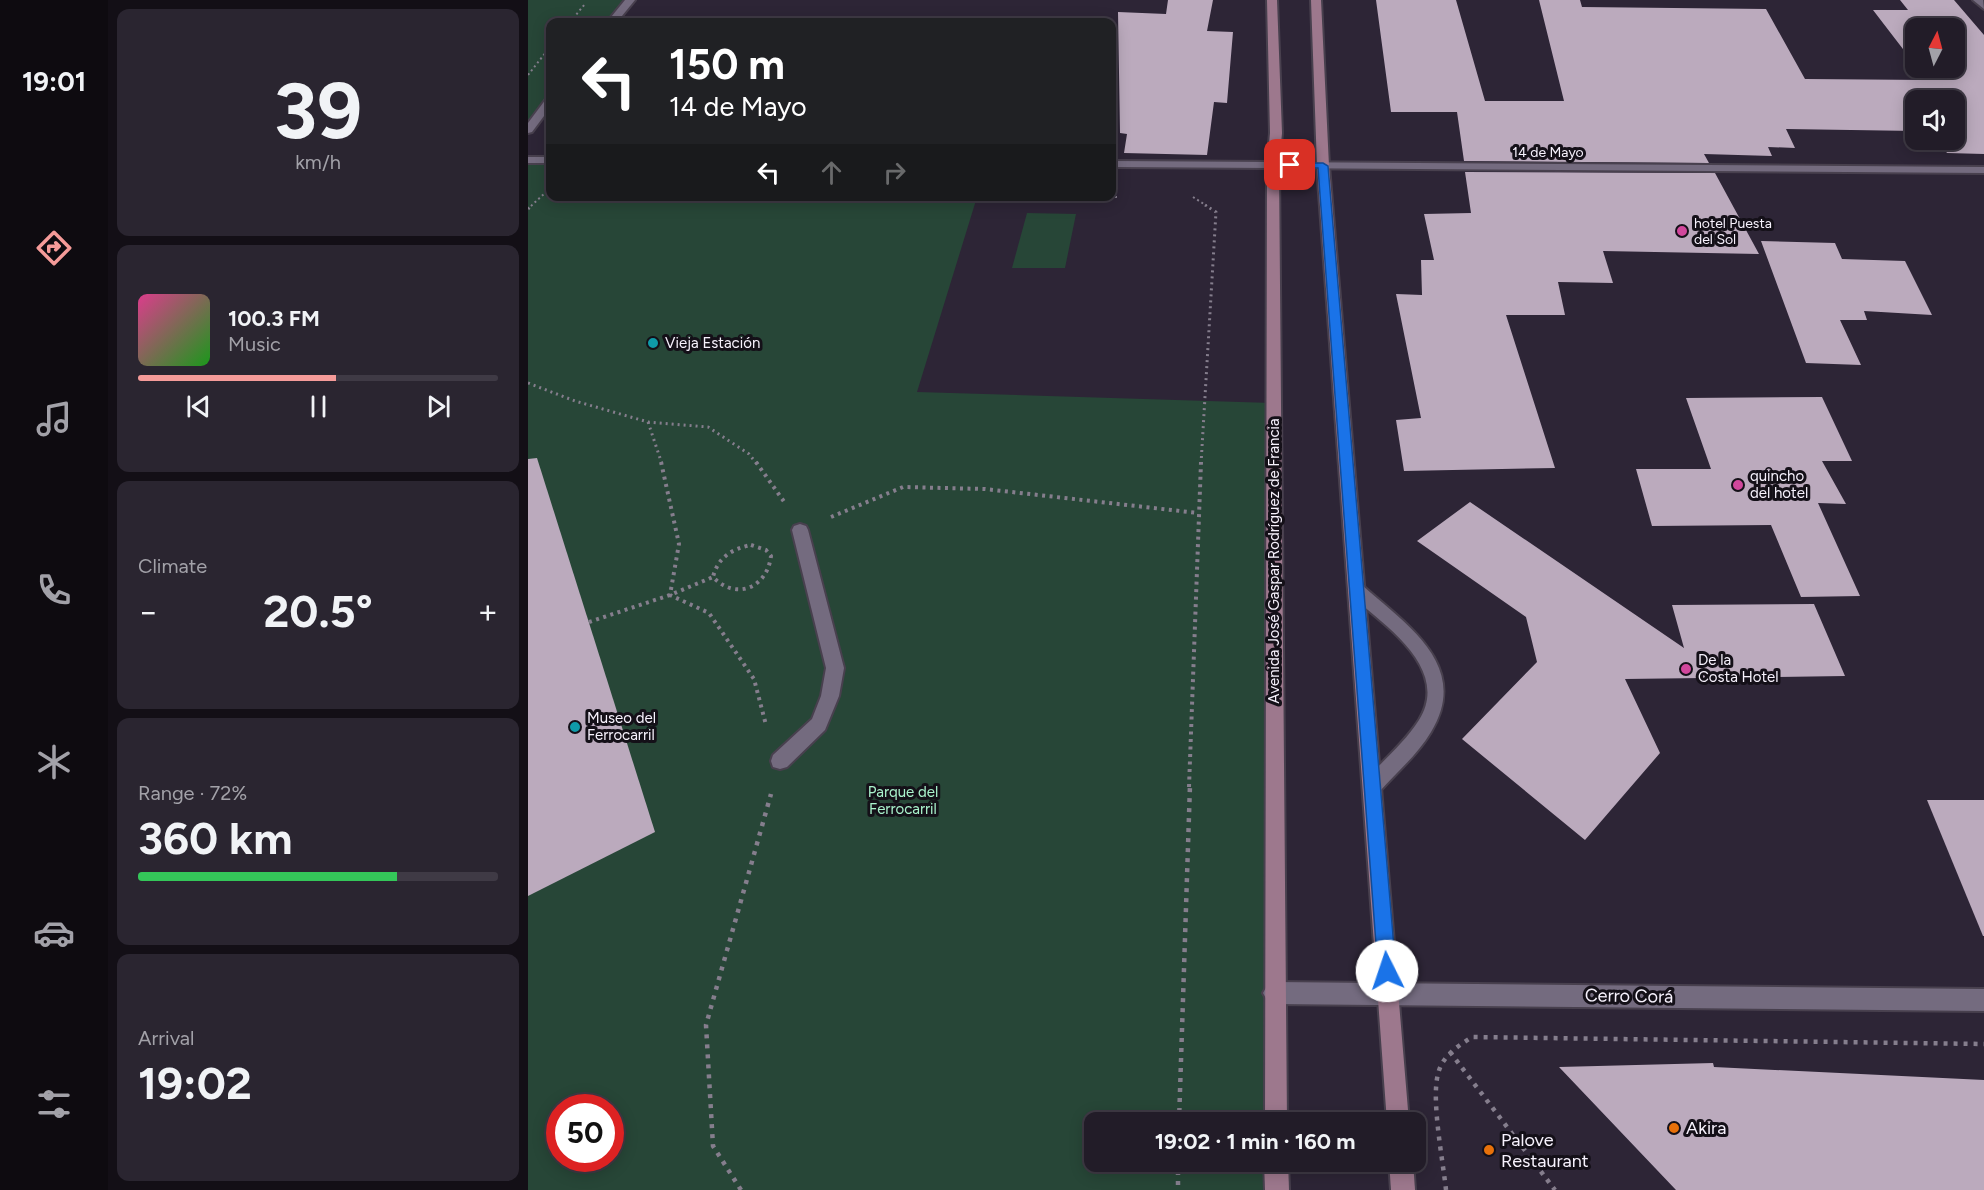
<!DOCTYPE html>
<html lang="en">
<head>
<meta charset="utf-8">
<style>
  body { margin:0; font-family:Figtree,sans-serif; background:#2a2530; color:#f1f3f6; height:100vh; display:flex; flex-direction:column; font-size:22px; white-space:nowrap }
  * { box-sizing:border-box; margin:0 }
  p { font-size:20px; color:#a2a1a8 }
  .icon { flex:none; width:33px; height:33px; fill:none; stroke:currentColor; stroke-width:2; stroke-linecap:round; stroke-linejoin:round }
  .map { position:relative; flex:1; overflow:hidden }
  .panel { display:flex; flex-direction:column; gap:9px; padding:9px; background:#130f16; width:420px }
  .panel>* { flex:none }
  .top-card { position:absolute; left:18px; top:18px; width:570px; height:183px; border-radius:12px; box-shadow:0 3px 15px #0003,0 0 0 2px #3f3a45; background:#202124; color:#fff; overflow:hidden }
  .needle { width:39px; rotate:6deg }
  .controls { position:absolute; left:1377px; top:18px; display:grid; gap:12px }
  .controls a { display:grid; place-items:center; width:60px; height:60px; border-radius:12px; background:#221c28; box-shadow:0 3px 15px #0003,0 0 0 2px #3f3a45; font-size:30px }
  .speed { position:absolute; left:18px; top:1094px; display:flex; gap:12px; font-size:30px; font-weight:700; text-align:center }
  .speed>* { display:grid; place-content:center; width:78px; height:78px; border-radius:50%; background:#221c28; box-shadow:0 3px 15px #0003,0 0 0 2px #3f3a45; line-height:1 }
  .speed .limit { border:9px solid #d22; background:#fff; color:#111 }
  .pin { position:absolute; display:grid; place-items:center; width:51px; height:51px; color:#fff; margin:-26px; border-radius:12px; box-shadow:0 3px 9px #0006 }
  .me { position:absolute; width:66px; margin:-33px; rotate:356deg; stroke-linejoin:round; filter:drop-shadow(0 0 4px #0008) }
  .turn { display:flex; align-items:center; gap:21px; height:126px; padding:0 24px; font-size:27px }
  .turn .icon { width:78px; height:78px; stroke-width:2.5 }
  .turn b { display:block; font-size:42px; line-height:51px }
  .lanes { display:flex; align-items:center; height:57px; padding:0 24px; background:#0003; justify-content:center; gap:30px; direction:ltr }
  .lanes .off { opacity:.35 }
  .big { font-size:45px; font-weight:700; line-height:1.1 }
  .panel .card { flex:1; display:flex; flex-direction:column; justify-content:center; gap:9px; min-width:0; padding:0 21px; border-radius:12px; background:#2a2530 }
  .panel .dial { align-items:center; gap:0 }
  .dial b { font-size:78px; line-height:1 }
  .song { display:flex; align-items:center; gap:18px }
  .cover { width:72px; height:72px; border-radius:9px; background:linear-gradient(135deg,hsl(330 70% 55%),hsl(120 70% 35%)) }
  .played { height:6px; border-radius:3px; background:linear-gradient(90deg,#f59b99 55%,#3f3a45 55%) }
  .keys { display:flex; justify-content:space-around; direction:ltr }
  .heat { display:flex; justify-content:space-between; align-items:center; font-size:33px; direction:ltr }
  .charge { height:9px; border-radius:4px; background:linear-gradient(90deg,#34c759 72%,#3f3a45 0) }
  .trip { position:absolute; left:556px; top:1112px; width:342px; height:60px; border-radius:12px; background:#221c28; box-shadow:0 3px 15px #0003,0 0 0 2px #3f3a45; font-weight:700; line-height:60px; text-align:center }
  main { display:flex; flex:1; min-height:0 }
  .menu { display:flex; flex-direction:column; width:108px; justify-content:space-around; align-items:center; background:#0e0b10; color:#a2a1a8 }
  .menu .icon { width:42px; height:42px }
  .menu .current { color:#f59b99 }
  .menu b { font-size:27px; color:#f1f3f6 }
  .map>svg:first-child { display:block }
  .green { fill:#274637; fill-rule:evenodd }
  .building { fill:#bbaabd }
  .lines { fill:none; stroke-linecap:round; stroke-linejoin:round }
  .service-casing { stroke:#48404e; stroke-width:4 }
  .pedestrian-casing { stroke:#48404e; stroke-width:4 }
  .minor-casing { stroke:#48404e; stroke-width:4 }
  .secondary-casing { stroke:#48404e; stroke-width:4 }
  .path-far3 { stroke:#857e8d; stroke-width:2; stroke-dasharray:2 3; stroke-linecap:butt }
  .path-far2 { stroke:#857e8d; stroke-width:3; stroke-dasharray:2 4; stroke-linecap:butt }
  .path-far1 { stroke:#857e8d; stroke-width:4; stroke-dasharray:3 4.5; stroke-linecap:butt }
  .path { stroke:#857e8d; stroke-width:4.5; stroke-dasharray:4 6; stroke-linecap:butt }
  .service { fill:#746b7f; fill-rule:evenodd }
  .pedestrian { fill:#746b7f; fill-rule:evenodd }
  .minor { fill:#746b7f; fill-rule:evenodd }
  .secondary { fill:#9d788d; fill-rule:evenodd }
  .route { fill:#1a73e8; stroke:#114b97; stroke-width:1.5 }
  .hotel-dot { fill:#d1479c; stroke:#141018; stroke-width:2 }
  .culture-dot { fill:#0f9aa8; stroke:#141018; stroke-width:2 }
  .food-dot { fill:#e8710a; stroke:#141018; stroke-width:2 }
  .labels { text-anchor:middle; stroke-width:6; stroke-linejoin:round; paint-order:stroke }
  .far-street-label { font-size:14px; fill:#f7f2fd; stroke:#141018 }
  .far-poi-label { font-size:14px; fill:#f7f2fd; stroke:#141018; text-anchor:start }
  .poi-label { font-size:15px; fill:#f7f2fd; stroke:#141018; text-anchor:start }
  .street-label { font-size:15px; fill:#f7f2fd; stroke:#141018 }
  .park-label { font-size:15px; fill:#a9f3cc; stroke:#141018 }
  .near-street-label { font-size:18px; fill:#f7f2fd; stroke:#141018 }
  .near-poi-label { font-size:18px; fill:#f7f2fd; stroke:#141018; text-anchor:start }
</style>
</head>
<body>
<main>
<nav class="menu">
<b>19:01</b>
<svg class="icon current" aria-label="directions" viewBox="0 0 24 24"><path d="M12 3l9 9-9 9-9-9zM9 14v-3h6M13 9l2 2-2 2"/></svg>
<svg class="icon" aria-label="music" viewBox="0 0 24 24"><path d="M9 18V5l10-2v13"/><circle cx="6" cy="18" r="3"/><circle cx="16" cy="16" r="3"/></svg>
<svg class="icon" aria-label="phone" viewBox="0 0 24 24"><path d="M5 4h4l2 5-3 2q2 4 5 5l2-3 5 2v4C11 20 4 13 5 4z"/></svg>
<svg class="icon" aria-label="climate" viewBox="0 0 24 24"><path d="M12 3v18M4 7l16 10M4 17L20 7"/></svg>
<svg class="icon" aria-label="car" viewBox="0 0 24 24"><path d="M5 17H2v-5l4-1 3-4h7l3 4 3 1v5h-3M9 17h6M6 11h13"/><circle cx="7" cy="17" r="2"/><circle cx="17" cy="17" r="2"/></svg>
<svg class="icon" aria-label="filters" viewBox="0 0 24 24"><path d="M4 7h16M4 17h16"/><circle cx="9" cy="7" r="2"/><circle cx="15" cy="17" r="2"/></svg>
</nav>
<section class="panel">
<div class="card dial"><b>39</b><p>km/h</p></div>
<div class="card">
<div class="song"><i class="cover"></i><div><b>100.3 FM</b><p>Music</p></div></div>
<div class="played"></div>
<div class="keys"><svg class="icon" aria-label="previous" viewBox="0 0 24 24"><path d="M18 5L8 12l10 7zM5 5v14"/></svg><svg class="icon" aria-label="pause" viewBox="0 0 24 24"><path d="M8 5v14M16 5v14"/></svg><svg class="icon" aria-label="next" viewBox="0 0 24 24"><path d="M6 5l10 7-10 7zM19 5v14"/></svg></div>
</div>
<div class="card"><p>Climate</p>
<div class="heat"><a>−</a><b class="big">20.5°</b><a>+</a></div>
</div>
<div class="card"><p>Range · 72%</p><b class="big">360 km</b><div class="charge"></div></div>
<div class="card"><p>Arrival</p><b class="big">19:02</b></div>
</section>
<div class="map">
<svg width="1456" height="1190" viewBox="0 0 1456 1190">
  <rect width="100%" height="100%" fill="#2d2536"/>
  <g class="green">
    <polygon points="0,0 102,0 84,22 22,22 22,101 0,130"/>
    <path d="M0 160H22V196L449 197 389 392 746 403 751 1122H567V1161H752V1190H0ZM32 1107H82V1158H32Z"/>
    <polygon points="499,213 548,214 537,268 484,268"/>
  </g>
  <g class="building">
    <polygon points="640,0 685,0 679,31 705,32 699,103 686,102 679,155 596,153 599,134 592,133 590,12 638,14"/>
    <polygon points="848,0 928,0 957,101 1036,101 1011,0 1052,0 1054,7 1238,9 1277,79 1399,80 1389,68 1426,68 1426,28 1388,28 1388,66 1345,10 1380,10 1372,0 1426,0 1456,35 1456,154 1419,153 1410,140 1426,140 1426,100 1388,100 1388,131 1258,129 1267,148 1240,147 1244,156 1176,154 1181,163 936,161 929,112 863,112"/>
    <polygon points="937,172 1187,173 1231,254 1075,251 1085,283 1030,282 1037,315 978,315 1027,468 876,471 868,420 893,418 868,294 894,295 893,260 906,260 896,214 943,213"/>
    <polygon points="1233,241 1307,243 1314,259 1377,261 1404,315 1336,311 1339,320 1312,320 1333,365 1278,363"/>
    <polygon points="1294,397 1324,461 1294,461 1318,504 1290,503 1332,596 1273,597 1243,525 1124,526 1108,469 1183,469 1158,398"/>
    <polygon points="9,458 127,832 0,896 0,459"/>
    <polygon points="942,502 1156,648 1144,605 1286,604 1317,676 1097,679 1132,753 1057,840 934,739 1009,662 998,617 889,541"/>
    <polygon points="1399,800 1456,800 1456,936 1455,936"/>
    <polygon points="1185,1063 1186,1067 1456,1080 1456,1190 1148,1190 1031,1067"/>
  </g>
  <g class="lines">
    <defs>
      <path id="service" d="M829 584 835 586C879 625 943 666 903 732 890 754 869 772 852 791L845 794 838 791 836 785 838 779C856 760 877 742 891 720 923 669 857 625 823 596L821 591 823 586Z"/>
      <polygon id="pedestrian" points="272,524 278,526 280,530 316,668 311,696 297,730 259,767 252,769 245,767 243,761 245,755 284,719 293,696 298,668 264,530 266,526"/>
      <g id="minor">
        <polygon points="97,0 107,0 89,22 79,22"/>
        <polygon points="1445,0 1455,0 1456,9"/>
        <polygon points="22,98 22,108 4,132 0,133 0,123 18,99"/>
        <rect x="0" y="157" width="22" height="6"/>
        <polygon points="584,161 1456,167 1456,173 584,167"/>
        <polygon points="746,982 1456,989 1456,1011 746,1004 739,1000 735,993 739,986"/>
      </g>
      <g id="secondary">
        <polygon points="739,0 749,0 754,133 751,165 759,1122 737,1122 739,165 742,133"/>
        <polygon points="783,0 793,0 801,166 881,1122 859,1122 789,166"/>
        <polygon points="736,1161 760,1161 761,1190 737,1190"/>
        <polygon points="861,1161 885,1161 887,1190 863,1190"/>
      </g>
    </defs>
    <use href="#service" class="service-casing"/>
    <use href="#pedestrian" class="pedestrian-casing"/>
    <use href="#minor" class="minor-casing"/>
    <use href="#secondary" class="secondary-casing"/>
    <g class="path-far3">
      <polyline points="42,22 57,4"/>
      <polyline points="0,75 22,47"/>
      <polyline points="562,196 589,197"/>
      <polyline points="665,197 679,206"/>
      <polyline points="3,206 18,192"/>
    </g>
    <g class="path-far2">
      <polyline points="0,209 4,205"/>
      <polyline points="0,383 47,401 120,422 180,427 221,454 229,464"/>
      <polyline points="120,422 134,464"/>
      <polyline points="673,464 688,212 677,205"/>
    </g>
    <g class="path-far1">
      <polyline points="133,462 151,544 142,595 181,613 226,679 238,725"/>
      <polyline points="228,462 257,503"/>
      <polyline points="303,517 375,487 457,489 670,513"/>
      <path d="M223 545 238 550 243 556C239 588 208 601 185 577 190 557 204 549 223 545Z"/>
      <polyline points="61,622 142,595 185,577"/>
      <polyline points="661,787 673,462"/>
    </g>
    <g class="path">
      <polyline points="922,1052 1027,1190"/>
      <polyline points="651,1122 662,785"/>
      <polyline points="650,1161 650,1190"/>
      <polyline points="213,1190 185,1146 178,1025 243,794"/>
      <path d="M918 1190C915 1161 903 1100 910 1074 914 1056 930 1046 944 1037L1456 1044"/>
    </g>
    <use href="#service" class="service"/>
    <use href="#pedestrian" class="pedestrian"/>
    <use href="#minor" class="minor"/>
    <use href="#secondary" class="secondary"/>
  </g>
  <polygon class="route" points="758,163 795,163 800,166 868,971 865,977 859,979 853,977 850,971 790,168 762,168 758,167"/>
  <g class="hotel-dot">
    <circle cx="1154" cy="231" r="6"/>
    <circle cx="1210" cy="485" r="6"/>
    <circle cx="1158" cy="669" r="6"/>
  </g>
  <g class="culture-dot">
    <circle cx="125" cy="343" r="6"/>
    <circle cx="47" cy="727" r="6"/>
  </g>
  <g class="food-dot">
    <circle cx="1146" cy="1128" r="6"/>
    <circle cx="961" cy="1150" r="6"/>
  </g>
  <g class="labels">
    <g class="far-street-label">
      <text x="1020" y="157">14 de Mayo</text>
    </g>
    <g class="far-poi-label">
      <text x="1166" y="228">hotel Puesta<tspan x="1166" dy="16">del Sol</tspan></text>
    </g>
    <g class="poi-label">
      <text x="137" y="348">Vieja Estación</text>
      <text x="1222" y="481">quincho<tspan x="1222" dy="17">del hotel</tspan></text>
      <text x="1170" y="665">De la<tspan x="1170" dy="17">Costa Hotel</tspan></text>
      <text x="59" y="723">Museo del<tspan x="59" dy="17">Ferrocarril</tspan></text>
    </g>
    <g class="street-label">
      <text transform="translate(746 561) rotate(-90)" y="5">Avenida José Gaspar Rodríguez de Francia</text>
    </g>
    <g class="park-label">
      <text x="375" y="797">Parque del<tspan x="375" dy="17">Ferrocarril</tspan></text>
    </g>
    <g class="near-street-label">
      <text transform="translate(1101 996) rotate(1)" y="6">Cerro Corá</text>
    </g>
    <g class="near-poi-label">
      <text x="1158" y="1134">Akira</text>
      <text x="973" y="1146">Palove<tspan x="973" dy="21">Restaurant</tspan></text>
    </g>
  </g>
</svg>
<div class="controls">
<a><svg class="needle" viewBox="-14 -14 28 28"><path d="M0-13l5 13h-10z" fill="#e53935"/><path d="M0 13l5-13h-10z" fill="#a2a1a8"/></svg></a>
<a><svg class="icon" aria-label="sound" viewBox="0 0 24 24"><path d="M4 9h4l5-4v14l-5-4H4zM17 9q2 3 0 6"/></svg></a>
</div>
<div class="speed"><div class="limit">50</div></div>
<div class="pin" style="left:762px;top:165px;background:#d93025"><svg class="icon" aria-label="arrive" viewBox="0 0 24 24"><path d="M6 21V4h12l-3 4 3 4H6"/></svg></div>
<svg class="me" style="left:859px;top:971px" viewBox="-20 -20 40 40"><circle r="19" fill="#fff"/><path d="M0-13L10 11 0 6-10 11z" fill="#1a73e8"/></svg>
<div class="trip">19:02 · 1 min · 160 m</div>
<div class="top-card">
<div class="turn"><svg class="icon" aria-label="left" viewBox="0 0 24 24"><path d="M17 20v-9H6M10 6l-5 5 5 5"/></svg><div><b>150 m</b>14 de Mayo</div></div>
<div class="lanes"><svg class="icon" aria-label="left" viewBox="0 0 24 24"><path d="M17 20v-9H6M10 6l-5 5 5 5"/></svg><svg class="icon off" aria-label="ahead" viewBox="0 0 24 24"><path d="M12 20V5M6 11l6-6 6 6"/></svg><svg class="icon off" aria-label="right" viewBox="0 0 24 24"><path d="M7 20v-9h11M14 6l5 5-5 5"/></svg></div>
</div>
</div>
</main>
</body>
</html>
